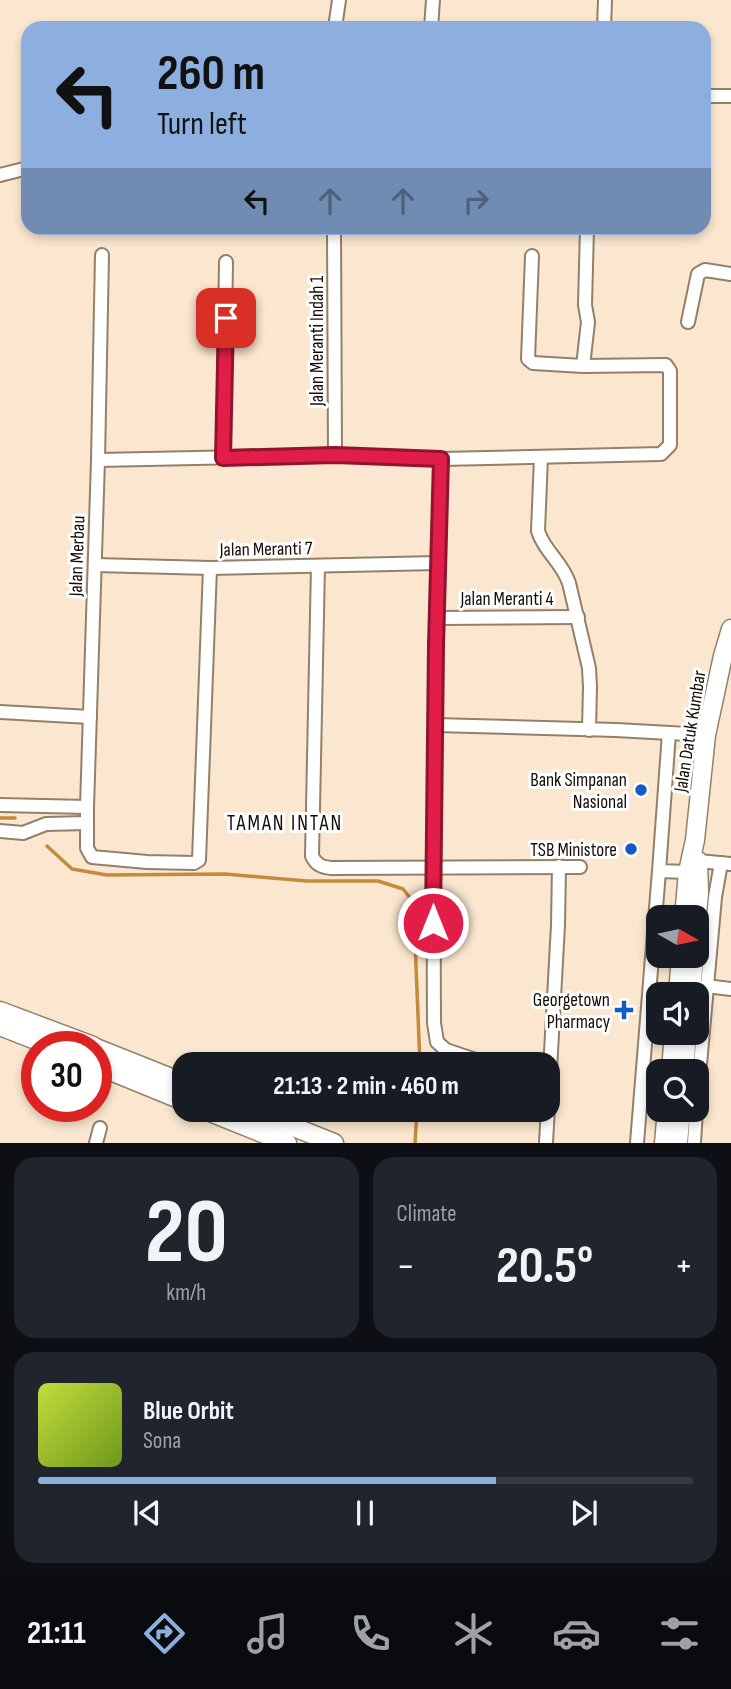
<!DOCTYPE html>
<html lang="en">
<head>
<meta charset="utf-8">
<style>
  body { margin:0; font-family:"Sofia Sans Condensed",sans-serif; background:#20242c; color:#f1f3f6; height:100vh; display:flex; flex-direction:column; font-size:26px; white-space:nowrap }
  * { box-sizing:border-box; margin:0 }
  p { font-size:23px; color:#9ea1a6 }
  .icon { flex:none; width:38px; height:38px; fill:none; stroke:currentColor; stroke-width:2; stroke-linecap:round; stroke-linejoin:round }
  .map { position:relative; height:1143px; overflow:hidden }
  .drawer { display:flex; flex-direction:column; gap:14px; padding:14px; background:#0d0f14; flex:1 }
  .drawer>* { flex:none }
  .banner { position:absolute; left:21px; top:21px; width:690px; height:214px; border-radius:21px; box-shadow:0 4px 10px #0003; background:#8dafe0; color:#111; overflow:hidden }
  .needle { width:46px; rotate:99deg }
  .controls { position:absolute; left:646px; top:905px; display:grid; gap:14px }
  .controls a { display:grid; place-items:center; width:63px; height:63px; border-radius:14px; background:#171b24; box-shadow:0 4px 10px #0003; font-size:35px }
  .speed { position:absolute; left:21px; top:1031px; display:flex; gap:14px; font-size:35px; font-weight:700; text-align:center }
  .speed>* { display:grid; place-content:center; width:91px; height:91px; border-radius:50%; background:#171b24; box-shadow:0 4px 10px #0003; line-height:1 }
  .speed .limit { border:10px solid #d22; background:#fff; color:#111 }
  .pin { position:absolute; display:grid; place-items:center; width:60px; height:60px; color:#fff; margin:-30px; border-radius:14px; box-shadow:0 4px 10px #0006 }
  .me { position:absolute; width:77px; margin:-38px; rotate:0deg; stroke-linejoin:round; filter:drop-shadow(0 0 5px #0008) }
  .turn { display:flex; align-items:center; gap:24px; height:147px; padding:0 21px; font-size:32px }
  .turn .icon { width:91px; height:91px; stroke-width:2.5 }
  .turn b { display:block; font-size:49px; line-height:60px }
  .lanes { display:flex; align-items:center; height:66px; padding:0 21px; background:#0003; justify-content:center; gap:35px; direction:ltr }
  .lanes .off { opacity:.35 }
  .big { font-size:52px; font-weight:700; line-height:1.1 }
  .drawer .tile { flex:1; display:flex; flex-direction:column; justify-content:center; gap:10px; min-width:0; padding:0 24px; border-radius:21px; background:#20242c }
  .drawer .dial { align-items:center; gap:0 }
  .dial b { font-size:91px; line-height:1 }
  .song { display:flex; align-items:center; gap:21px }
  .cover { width:84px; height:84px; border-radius:10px; background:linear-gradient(135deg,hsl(70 70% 55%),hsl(80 70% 35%)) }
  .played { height:7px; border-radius:4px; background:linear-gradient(90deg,#8dafe0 70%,#363941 70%) }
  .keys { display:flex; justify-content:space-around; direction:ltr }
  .heat { display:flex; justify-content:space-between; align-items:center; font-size:38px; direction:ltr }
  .drawer .tiles { flex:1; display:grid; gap:14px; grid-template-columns:1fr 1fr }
  .tile:last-child { grid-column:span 2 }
  .trip { position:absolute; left:172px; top:1052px; width:388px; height:70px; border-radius:21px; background:#171b24; box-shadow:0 4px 10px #0003; font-weight:700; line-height:70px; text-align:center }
  .menu { display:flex; height:112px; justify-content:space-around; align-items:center; background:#090b0e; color:#9ea1a6 }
  .menu .icon { width:49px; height:49px }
  .menu .current { color:#8dafe0 }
  .menu b { font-size:32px; color:#f1f3f6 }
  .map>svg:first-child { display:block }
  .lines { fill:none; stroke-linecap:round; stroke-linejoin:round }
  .stream { stroke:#c38b3b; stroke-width:3.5 }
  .street-casing { stroke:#92806a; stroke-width:16 }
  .secondary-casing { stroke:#92806a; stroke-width:21 }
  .street { stroke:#fff; stroke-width:12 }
  .secondary { stroke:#fff; stroke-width:18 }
  .route-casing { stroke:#92132f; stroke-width:18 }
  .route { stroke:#e11d48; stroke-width:12 }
  .poi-dot { fill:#135bc5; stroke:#fff; stroke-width:2.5 }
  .labels { text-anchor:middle; stroke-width:6; stroke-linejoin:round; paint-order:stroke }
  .street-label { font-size:19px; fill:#130c05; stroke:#fff }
  .poi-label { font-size:19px; fill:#130c05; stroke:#fff; text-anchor:end }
  .neighbourhood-label { font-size:21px; letter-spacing:2px; fill:#130c05; stroke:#fff }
</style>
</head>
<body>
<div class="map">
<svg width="731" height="1143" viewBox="0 0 731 1143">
  <rect width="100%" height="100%" fill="#fbe7cf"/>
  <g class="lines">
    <g class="stream">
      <polyline points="0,818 15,818"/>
      <polyline points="47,846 72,869 107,875 225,874 307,881 378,881 403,889 411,899 414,917 420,1064"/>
      <polyline points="415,1143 417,1110"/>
    </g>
    <defs>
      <g id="street">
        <polyline points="335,28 339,0"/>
        <polyline points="431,28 433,0"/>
        <polyline points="604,28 605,0"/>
        <polyline points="704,96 731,96"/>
        <polyline points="0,175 28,168"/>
        <polyline points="334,228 335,455"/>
        <polyline points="102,255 98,460 87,807 87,848 92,857 147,862 194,863 199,860 210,568"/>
        <polyline points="688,322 698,274 705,270 731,274"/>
        <polyline points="583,366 588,322 585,305 587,228"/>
        <path d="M541 457 538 531C544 551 562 562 569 583L589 668 590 687 589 730"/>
        <polyline points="223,458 226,262"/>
        <path d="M441 459C435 647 433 835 434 1023L437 1042 446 1050 488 1064"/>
        <polyline points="98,460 335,455 441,459 661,454 670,445 670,371 666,365 583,366 533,363 528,359 532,256"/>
        <polyline points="95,565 210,568 438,563"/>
        <path d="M318 566 312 856C316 865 322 867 331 868L580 867"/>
        <polyline points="437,618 578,617"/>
        <polyline points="0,712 90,717"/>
        <polyline points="435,725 616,730 706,735"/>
        <polyline points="669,733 659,871 688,872"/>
        <polyline points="0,805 87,807"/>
        <polyline points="0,831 23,833 46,824 87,823"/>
        <polyline points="698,861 731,864"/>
        <polyline points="706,986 731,989"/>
        <polyline points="696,1109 715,897 721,863"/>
        <polyline points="96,1143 100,1128"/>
        <polyline points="546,1143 558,925 559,866"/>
        <polyline points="637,1143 659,871"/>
        <polyline points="694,1143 696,1110"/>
      </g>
      <g id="secondary">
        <polyline points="684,917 688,872 695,840 706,735 723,656 731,629"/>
        <polyline points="696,926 699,893 698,861"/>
        <polyline points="678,994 681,956"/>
        <polyline points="691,994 694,956"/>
        <polyline points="0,1011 93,1046"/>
        <polyline points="0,1026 51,1046"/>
        <polyline points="96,1048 184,1083"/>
        <polyline points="96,1065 184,1101"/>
        <polyline points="671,1071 674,1032"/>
        <polyline points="684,1071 687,1032"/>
        <polyline points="205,1110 287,1143"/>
        <polyline points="251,1110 334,1143"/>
        <polyline points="664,1143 667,1110"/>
        <polyline points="678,1143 681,1110"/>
      </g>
    </defs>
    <use href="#street" class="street-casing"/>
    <use href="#secondary" class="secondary-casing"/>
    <use href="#street" class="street"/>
    <use href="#secondary" class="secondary"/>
  </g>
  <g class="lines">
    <defs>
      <polyline id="route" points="226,318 223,458 335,455 441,459 436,645 433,923"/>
    </defs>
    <use href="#route" class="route-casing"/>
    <use href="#route" class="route"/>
  </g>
  <g class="poi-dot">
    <circle cx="641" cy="790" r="7"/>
    <circle cx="631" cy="849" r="7"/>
    <path d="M620.5 999.5h7v7h7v7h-7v7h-7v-7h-7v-7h7z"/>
  </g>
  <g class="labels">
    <g class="street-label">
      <text transform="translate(316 341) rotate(-90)" y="7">Jalan Meranti Indah 1</text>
      <text transform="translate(266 548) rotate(-1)" y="7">Jalan Meranti 7</text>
      <text transform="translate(76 556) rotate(-88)" y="7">Jalan Merbau</text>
      <text x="507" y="605">Jalan Meranti 4</text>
      <text transform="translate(689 731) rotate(-81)" y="7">Jalan Datuk Kumbar</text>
    </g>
    <g class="poi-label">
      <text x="627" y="786">Bank Simpanan<tspan x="627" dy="22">Nasional</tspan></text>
      <text x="617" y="856">TSB Ministore</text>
      <text x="610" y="1006">Georgetown<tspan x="610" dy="22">Pharmacy</tspan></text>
    </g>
    <g class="neighbourhood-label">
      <text x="285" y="830">TAMAN INTAN</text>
    </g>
  </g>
</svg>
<div class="controls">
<a><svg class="needle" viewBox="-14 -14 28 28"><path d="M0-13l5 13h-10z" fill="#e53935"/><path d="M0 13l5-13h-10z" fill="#9ea1a6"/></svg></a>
<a><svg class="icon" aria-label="sound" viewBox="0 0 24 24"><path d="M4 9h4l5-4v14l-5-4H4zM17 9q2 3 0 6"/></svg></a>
<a><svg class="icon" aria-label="search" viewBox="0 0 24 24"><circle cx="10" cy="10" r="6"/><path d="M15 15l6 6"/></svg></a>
</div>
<div class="speed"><div class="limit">30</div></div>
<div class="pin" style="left:226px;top:318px;background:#d93025"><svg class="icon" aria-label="arrive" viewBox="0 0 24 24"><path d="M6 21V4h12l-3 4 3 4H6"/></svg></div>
<svg class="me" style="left:433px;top:923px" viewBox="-20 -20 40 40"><circle r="17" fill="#e11d48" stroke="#fff" stroke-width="3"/><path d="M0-11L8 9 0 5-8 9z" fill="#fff"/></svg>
<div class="trip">21:13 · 2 min · 460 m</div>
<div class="banner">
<div class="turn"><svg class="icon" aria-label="left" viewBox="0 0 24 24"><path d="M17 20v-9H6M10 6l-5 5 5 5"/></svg><div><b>260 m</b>Turn left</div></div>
<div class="lanes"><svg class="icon" aria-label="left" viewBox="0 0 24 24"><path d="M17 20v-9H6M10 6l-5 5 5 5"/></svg><svg class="icon off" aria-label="ahead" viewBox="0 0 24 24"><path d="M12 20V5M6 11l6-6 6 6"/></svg><svg class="icon off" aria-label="ahead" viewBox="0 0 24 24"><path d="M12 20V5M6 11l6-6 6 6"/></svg><svg class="icon off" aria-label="right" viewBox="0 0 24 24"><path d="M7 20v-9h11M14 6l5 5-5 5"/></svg></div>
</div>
</div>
<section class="drawer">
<div class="tiles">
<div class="tile dial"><b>20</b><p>km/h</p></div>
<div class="tile"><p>Climate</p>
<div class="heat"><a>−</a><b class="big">20.5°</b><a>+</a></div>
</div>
<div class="tile">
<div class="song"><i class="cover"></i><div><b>Blue Orbit</b><p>Sona</p></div></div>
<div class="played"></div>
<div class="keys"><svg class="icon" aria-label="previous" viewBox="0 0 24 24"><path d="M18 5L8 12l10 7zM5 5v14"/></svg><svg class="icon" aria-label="pause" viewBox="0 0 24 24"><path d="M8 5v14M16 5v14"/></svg><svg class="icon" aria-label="next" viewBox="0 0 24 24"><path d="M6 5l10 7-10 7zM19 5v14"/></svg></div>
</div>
</div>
</section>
<nav class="menu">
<b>21:11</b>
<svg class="icon current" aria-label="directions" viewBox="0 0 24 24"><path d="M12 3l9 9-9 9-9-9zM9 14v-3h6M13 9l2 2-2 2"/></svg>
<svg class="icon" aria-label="music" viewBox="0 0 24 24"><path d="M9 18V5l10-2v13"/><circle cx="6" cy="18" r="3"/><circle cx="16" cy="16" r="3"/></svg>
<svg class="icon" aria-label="phone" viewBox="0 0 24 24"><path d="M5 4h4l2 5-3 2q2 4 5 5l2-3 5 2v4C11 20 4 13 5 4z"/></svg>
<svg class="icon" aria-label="climate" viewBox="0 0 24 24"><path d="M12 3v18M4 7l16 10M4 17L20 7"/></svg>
<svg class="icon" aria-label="car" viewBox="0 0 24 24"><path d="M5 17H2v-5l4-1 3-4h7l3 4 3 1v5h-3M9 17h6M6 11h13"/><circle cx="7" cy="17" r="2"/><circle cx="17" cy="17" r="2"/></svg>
<svg class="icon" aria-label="filters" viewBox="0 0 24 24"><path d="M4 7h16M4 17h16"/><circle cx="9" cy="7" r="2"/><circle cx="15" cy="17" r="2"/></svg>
</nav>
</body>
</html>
